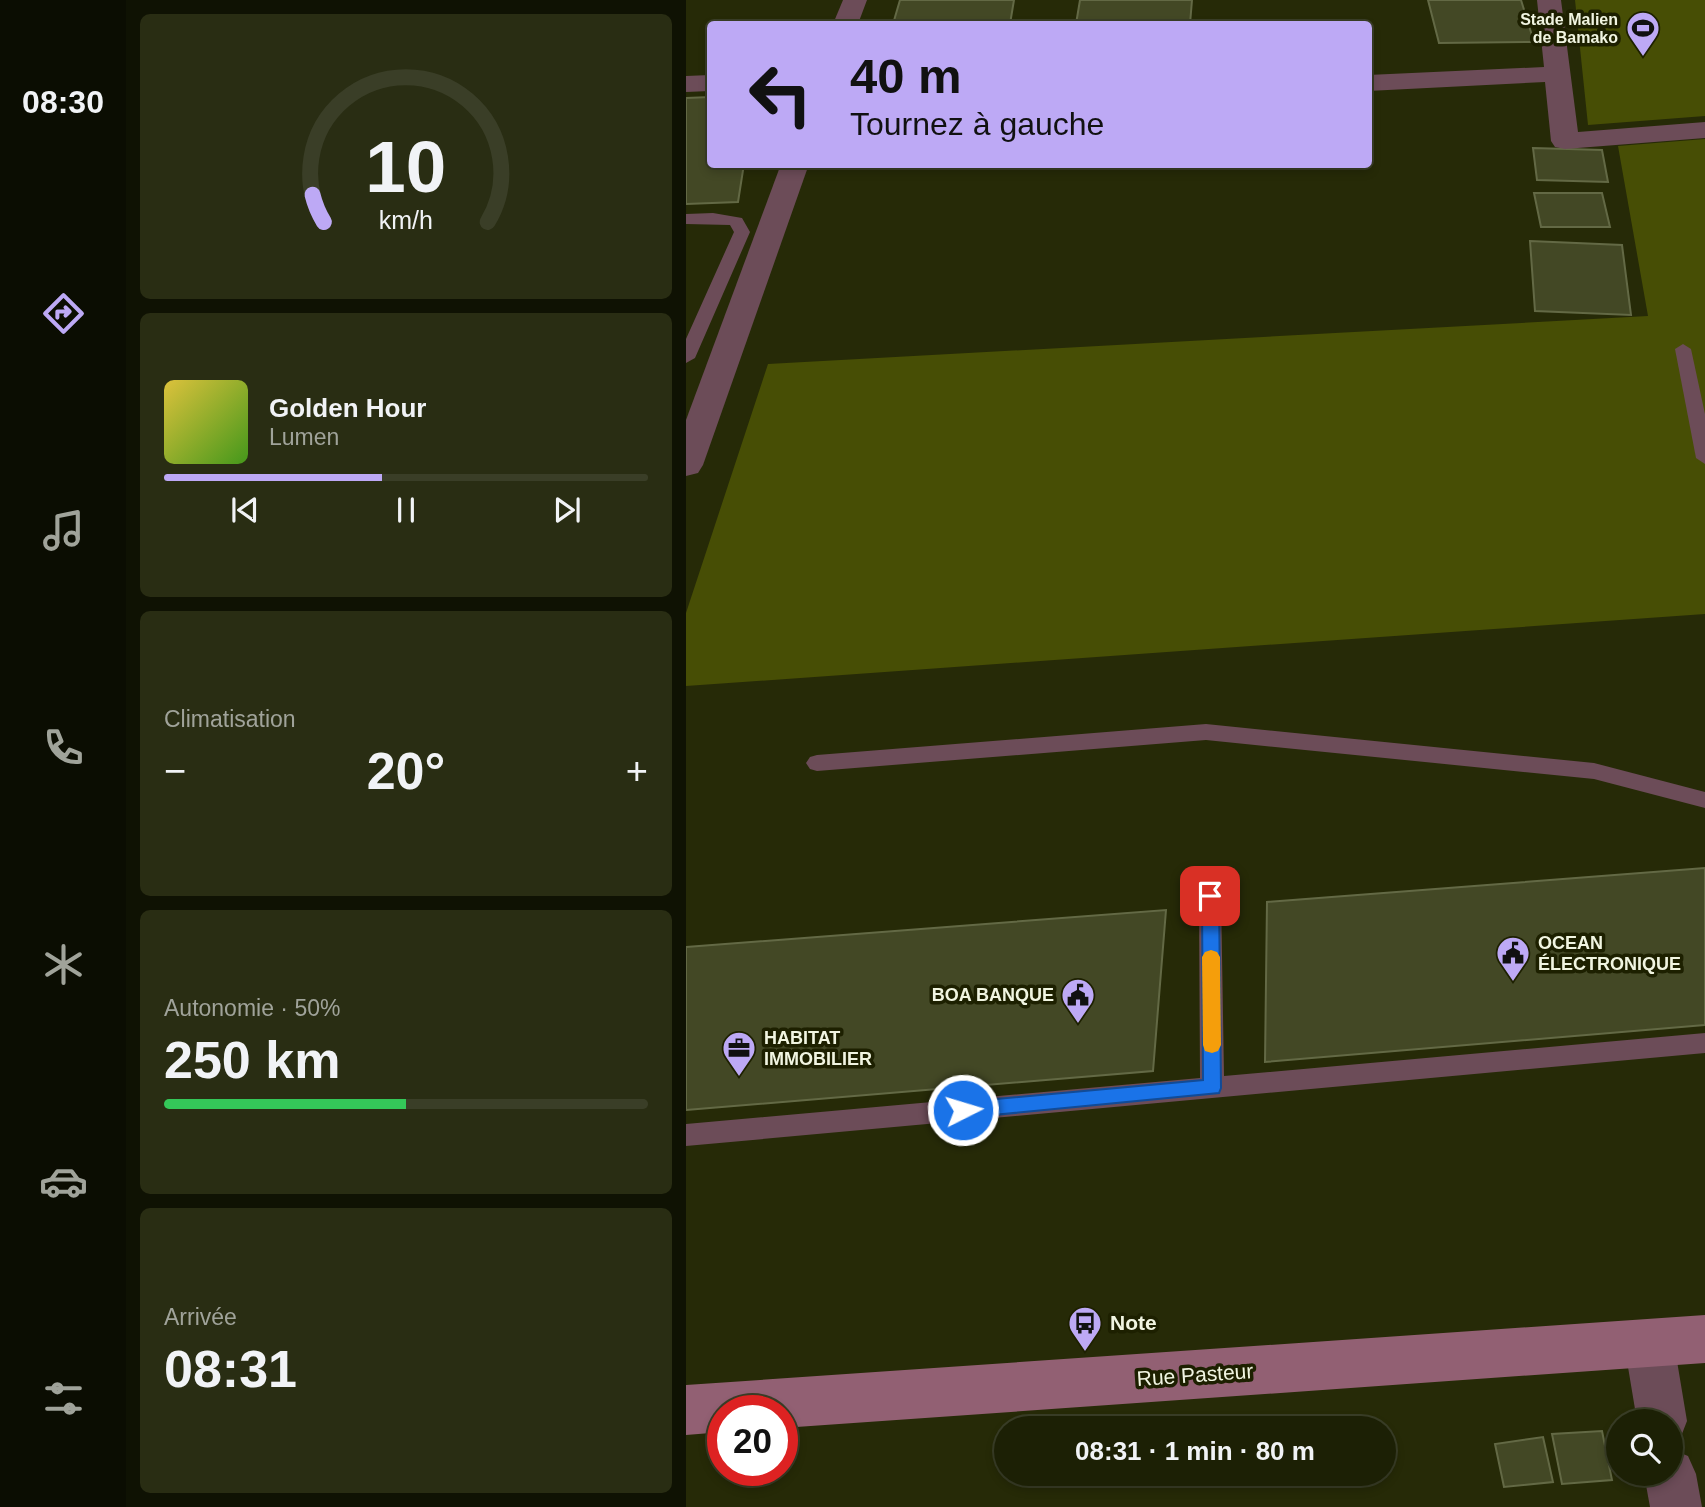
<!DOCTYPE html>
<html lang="fr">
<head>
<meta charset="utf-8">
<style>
  body { margin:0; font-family:Arial,sans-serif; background:#292d13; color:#f1f3f6; height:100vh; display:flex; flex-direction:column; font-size:26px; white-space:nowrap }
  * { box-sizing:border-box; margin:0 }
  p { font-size:23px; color:#a0a39a }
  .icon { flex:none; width:38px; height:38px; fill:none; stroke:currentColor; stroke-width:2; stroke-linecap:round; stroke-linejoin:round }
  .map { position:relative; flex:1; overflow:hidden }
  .sheet { display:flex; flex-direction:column; gap:14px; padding:14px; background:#0f1203; width:560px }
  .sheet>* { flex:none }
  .banner { position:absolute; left:21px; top:21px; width:665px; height:147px; border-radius:7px; box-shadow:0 4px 10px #0003,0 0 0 2px #3a3e27; background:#bda9f5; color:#111; overflow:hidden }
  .buttons { position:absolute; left:920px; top:1409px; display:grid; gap:14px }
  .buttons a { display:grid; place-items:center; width:77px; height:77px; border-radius:50%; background:#1c2005; box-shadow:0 4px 10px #0003,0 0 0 2px #3a3e27; font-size:35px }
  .speed { position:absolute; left:21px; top:1395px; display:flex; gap:14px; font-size:35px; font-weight:700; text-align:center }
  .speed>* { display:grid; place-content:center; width:91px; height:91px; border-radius:50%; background:#1c2005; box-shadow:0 4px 10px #0003,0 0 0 2px #3a3e27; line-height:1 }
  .speed .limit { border:10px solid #d22; background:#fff; color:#111 }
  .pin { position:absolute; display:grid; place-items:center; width:60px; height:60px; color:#fff; margin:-30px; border-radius:14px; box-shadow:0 4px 10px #0006 }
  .me { position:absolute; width:77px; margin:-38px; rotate:85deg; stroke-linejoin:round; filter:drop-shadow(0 0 5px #0008) }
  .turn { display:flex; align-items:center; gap:24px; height:147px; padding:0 28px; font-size:32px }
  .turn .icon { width:91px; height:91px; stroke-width:2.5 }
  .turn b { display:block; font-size:49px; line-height:60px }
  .big { font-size:52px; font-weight:700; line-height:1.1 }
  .sheet .card { flex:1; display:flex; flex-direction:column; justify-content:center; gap:10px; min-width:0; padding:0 24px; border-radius:10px; background:#292d13 }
  .sheet .dial { align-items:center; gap:0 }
  .dial svg { height:182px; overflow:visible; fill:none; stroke:#3a3e27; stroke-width:7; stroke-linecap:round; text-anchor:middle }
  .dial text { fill:#f1f3f6; stroke:none }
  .song { display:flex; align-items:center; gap:21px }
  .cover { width:84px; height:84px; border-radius:10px; background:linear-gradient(135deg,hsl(50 70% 55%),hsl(100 70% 35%)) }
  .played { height:7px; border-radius:4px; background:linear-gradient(90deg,#bda9f5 45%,#3a3e27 45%) }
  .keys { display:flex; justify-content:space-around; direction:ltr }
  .heat { display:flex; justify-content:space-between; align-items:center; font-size:38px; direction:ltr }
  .charge { height:10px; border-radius:5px; background:linear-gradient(90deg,#34c759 50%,#3a3e27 0) }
  .trip { position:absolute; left:308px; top:1416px; width:402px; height:70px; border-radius:35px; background:#1c2005; box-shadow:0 4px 10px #0003,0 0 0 2px #3a3e27; font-weight:700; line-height:70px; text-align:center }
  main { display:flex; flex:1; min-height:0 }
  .tab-bar { display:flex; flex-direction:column; width:126px; justify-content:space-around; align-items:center; background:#0b0d02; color:#a0a39a }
  .tab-bar .icon { width:49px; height:49px }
  .tab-bar .selected { color:#bda9f5 }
  .tab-bar b { font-size:32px; color:#f1f3f6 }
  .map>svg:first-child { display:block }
  .green { fill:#474e05 }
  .building { fill:#434825; stroke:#636945; stroke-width:2 }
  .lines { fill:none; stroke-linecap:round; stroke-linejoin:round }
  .lane { fill:#6c4c58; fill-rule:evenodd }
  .street { fill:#6c4c58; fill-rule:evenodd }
  .secondary { fill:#926073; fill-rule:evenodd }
  .route { fill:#1a73e8; stroke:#114b97; stroke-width:2 }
  .slow { fill:#f59e0b }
  .labels { text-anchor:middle; stroke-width:7; stroke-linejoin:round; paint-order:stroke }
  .far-poi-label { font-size:16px; font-weight:bold; fill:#f1f5e1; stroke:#1d2000; text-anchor:end }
  .poi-label { font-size:18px; font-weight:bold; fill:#f1f5e1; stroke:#1d2000; text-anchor:start }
  .near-poi-label { font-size:21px; font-weight:bold; fill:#f1f5e1; stroke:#1d2000; text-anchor:start }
  .near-street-label { font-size:21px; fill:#f1f5e1; stroke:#1d2000 }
</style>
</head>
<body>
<main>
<nav class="tab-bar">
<b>08:30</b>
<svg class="icon selected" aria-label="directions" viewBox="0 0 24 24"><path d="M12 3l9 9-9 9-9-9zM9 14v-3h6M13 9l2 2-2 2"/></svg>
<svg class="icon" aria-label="music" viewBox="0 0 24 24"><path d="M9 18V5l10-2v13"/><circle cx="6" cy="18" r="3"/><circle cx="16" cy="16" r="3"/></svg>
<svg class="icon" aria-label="phone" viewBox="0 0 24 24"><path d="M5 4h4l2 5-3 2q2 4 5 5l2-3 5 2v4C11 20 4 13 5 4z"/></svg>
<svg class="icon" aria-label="climate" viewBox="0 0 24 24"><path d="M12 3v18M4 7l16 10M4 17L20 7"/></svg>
<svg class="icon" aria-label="car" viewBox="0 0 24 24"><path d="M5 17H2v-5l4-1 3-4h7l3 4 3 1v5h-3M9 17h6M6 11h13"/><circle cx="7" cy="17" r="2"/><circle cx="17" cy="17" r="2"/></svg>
<svg class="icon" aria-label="filters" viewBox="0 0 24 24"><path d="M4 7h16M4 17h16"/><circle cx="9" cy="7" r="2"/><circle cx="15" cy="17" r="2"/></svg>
</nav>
<section class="sheet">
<div class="card dial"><svg viewBox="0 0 100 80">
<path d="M14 69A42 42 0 1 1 86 69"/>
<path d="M14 69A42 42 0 0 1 9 57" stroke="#bda9f5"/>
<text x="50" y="56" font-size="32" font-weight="700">10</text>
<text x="50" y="72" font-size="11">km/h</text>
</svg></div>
<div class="card">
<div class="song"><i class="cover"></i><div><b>Golden Hour</b><p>Lumen</p></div></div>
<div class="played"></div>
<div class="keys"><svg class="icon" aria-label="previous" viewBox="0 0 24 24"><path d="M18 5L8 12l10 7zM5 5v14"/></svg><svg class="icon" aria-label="pause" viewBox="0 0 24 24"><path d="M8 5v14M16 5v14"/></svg><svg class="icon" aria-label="next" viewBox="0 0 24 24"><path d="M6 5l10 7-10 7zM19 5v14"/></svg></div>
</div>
<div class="card"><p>Climatisation</p>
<div class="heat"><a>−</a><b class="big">20°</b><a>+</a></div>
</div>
<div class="card"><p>Autonomie · 50%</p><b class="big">250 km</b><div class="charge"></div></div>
<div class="card"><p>Arrivée</p><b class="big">08:31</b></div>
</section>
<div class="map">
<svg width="1019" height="1507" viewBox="0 0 1019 1507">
  <rect width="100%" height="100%" fill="#262a07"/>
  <g class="green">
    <polygon points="889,0 1019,0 1019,116 902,125"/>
    <polygon points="1019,139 1019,614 0,686 0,613 82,364 962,316 932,146"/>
  </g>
  <g class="building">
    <polygon points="214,0 328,0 324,24 207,24"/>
    <polygon points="394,0 506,0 504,24 390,24"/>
    <polygon points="742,0 835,0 848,42 753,43"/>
    <polygon points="24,97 24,164 58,164 52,202 0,204 0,98"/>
    <polygon points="847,148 916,150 922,182 851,180"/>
    <polygon points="848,193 916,193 924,227 855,227"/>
    <polygon points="844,241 936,245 945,315 849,311"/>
    <polygon points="1019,868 1019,1025 579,1062 581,902"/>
    <polygon points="480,910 467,1071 0,1110 0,947"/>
    <polygon points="916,1431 926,1480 876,1484 866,1434"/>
    <polygon points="857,1437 867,1482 818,1487 809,1444"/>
  </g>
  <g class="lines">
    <g class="lane">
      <polygon points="27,213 56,218 64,232 9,358 0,363 0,339 48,232 44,225 0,224 0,214"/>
      <polygon points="997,344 1005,349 1019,414 1019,464 1010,458 989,349"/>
      <polygon points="520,724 908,763 1019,792 1019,808 908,779 520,740 131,771 124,769 120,763 124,757 131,755"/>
      <polygon points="524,887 532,890 535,896 538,1076 1019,1033 1019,1053 0,1146 0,1124 514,1078 513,896 516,890"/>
    </g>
    <g class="street">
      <polygon points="157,0 181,0 172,24 147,24"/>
      <polygon points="851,0 875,0 892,132 1019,122 1019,138 879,149 869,147 865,141 859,82 682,91 682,75 858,67"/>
      <polygon points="24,75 24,91 0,92 0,76"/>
      <polygon points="95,164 123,164 17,465 12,473 0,476 0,420"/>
      <polygon points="963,1319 980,1326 988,1343 1001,1421 994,1439 985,1442 985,1421 951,1421 938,1343 946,1326"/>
      <polygon points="985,1449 1002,1456 1010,1474 1016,1507 964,1507 958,1474 985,1474"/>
    </g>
    <polygon class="secondary" points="1019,1315 1019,1363 96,1428 96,1410 37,1410 37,1432 0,1435 0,1385"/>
  </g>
  <polygon class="route" points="524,889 530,891 533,896 535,1088 533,1093 277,1118 270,1116 268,1110 270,1104 277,1102 517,1080 516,896 518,891"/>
  <polygon class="slow" points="525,950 531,952 534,957 535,1045 532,1051 526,1053 519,1051 517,1045 516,957 519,952"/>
  <defs>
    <symbol id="stadium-pin" viewBox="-11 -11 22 30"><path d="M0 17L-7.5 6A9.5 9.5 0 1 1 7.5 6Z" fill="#bda9f5" stroke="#1d2000"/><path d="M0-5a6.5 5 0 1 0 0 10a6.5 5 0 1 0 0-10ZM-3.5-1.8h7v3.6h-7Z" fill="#111"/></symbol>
    <symbol id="civic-pin" viewBox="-11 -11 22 30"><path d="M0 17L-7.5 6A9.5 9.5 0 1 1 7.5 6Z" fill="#bda9f5" stroke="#1d2000"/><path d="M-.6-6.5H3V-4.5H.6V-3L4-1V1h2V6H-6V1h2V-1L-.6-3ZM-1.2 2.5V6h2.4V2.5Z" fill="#111"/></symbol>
    <symbol id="office-pin" viewBox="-11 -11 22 30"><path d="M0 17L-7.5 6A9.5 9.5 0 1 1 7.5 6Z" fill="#bda9f5" stroke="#1d2000"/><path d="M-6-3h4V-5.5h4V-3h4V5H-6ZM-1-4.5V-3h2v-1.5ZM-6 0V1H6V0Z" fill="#111"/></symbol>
    <symbol id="bus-pin" viewBox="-11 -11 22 30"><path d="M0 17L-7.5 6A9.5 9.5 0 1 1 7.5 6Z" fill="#bda9f5" stroke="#1d2000"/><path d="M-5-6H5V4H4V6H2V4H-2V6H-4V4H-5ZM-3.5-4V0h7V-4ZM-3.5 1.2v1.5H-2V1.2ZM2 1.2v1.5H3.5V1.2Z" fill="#111"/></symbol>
  </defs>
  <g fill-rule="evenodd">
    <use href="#stadium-pin" x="938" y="9" width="38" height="52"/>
    <use href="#civic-pin" x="808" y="934" width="38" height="52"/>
    <use href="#civic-pin" x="373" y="976" width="38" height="52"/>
    <use href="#office-pin" x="34" y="1029" width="38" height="52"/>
    <use href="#bus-pin" x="380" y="1304" width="38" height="52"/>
  </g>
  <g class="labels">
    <g class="far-poi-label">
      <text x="932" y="25">Stade Malien<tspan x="932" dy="18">de Bamako</tspan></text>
    </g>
    <g class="poi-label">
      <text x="852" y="949">OCEAN<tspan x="852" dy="21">ÉLECTRONIQUE</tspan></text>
      <text x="368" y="1001" text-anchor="end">BOA BANQUE</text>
      <text x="78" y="1044">HABITAT<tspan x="78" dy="21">IMMOBILIER</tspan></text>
    </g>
    <g class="near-poi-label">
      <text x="424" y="1330">Note</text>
    </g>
    <g class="near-street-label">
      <text transform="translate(509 1375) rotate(-4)" y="7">Rue Pasteur</text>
    </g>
  </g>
</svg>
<div class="buttons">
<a><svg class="icon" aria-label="search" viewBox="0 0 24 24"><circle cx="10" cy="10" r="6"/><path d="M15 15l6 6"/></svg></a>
</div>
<div class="speed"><div class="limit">20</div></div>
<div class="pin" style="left:524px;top:896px;background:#d93025"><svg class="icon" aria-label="arrive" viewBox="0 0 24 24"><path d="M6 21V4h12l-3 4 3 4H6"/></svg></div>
<svg class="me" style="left:277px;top:1110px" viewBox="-20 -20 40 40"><circle r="17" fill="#1a73e8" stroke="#fff" stroke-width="3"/><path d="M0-11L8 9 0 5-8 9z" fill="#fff"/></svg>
<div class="trip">08:31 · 1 min · 80 m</div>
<div class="banner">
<div class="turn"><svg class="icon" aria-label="left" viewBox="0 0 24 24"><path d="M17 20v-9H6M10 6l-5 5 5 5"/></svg><div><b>40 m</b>Tournez à gauche</div></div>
</div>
</div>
</main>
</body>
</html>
